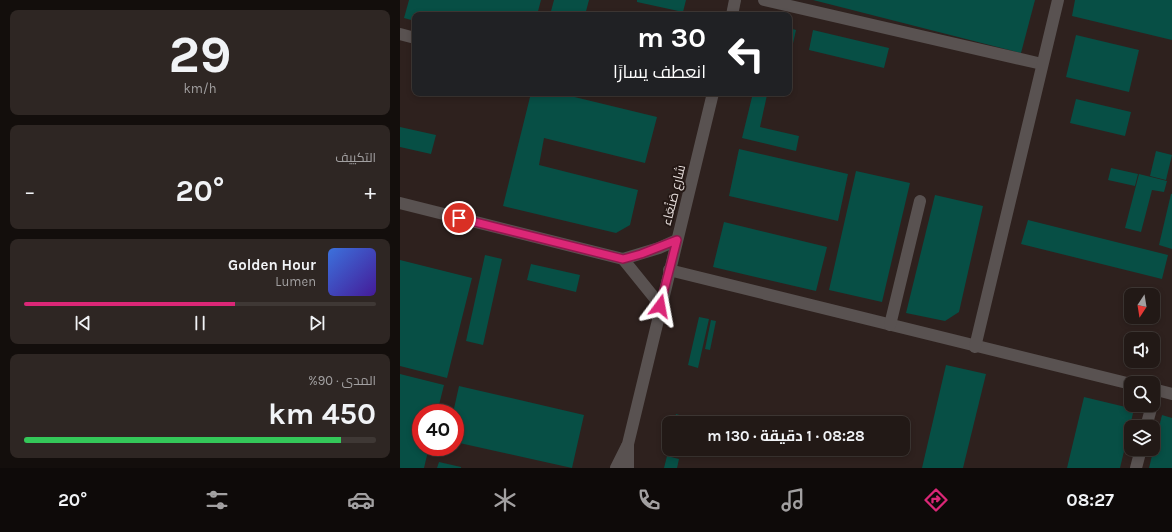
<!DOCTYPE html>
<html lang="ar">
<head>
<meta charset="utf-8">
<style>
  body { margin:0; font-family:Karla,Cairo,sans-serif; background:#2e2623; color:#f1f3f6; direction:rtl; height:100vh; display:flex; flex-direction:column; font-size:15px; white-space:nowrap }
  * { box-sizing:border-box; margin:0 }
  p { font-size:13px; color:#a2a0a1 }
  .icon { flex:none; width:22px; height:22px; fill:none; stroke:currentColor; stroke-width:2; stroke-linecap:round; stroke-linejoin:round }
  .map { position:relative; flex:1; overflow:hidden; direction:ltr }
  .details { display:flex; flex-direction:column; gap:10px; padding:10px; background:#130e0c; width:400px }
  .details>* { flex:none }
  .top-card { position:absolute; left:12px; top:12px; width:380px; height:84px; border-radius:8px; box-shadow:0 2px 6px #0003,0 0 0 1px #3f3835; direction:rtl; background:#202124; color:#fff; overflow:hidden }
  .needle { width:26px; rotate:192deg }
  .tools { position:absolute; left:724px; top:288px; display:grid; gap:8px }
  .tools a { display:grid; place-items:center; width:36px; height:36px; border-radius:8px; background:#221916; box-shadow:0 2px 6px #0003,0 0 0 1px #3f3835; font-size:20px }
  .speed { position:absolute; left:12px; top:404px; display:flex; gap:8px; font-size:20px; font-weight:700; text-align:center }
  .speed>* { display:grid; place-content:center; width:52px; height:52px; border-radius:50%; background:#221916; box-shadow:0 2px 6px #0003,0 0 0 1px #3f3835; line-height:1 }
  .speed .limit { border:6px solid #d22; background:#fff; color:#111 }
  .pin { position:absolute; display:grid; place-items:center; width:34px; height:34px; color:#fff; margin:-17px; border:2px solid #fff; border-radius:50%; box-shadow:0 1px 4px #0007 }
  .me { position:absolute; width:44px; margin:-22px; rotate:13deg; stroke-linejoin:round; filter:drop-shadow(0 0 3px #0008) }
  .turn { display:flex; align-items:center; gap:14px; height:84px; padding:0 20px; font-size:18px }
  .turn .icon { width:52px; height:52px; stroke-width:2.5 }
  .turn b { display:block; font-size:28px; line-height:34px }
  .big { font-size:30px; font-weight:700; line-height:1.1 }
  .details .tile { flex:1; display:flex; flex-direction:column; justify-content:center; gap:6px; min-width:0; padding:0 14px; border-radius:8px; background:#2e2623 }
  .details .dial { align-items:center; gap:0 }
  .dial b { font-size:52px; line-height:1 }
  .song { display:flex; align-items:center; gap:12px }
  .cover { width:48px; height:48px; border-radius:6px; background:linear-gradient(135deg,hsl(220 70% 55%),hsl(260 70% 35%)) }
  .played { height:4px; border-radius:2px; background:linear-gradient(90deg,#db2777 60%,#3f3835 60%) }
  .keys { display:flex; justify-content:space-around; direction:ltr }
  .heat { display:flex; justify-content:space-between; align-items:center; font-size:22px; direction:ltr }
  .charge { height:6px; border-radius:3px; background:linear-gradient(90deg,#34c759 90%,#3f3835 0) }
  .trip { position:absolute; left:262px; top:416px; width:248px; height:40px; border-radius:8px; background:#221916; box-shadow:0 2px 6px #0003,0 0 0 1px #3f3835; font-weight:700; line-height:40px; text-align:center; direction:rtl }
  .menu { display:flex; height:64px; justify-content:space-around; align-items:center; background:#0e0a09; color:#a2a0a1 }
  .menu .icon { width:28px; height:28px }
  .menu .on { color:#db2777 }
  .menu b { font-size:18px; color:#f1f3f6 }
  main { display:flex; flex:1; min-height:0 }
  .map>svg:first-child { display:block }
  .building { fill:#074f45 }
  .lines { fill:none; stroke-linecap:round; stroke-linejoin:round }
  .minor { stroke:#595251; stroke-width:12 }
  .route-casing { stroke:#8e194d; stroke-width:10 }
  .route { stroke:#db2777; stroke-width:7 }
  .labels { text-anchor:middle; stroke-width:4; stroke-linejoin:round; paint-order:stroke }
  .street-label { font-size:13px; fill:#e8dfdd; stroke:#241815 }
</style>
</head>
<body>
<main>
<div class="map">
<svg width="772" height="468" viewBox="0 0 772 468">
  <rect width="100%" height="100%" fill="#2e211e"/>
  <g class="building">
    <polygon points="9,0 141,0 137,15 15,15 15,21 4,18"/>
    <polygon points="154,0 189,0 185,15 150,15"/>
    <polygon points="237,0 286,0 283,12 237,2"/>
    <polygon points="413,0 635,0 621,53"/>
    <polygon points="675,0 772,0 772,40 672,16"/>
    <polygon points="389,28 396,30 390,57 389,57"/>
    <polygon points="413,30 489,48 484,68 409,50"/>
    <polygon points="676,35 739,50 729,92 666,77"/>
    <polygon points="131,93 158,93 257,117 245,163 144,138 139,165 238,190 230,225 216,233 103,206"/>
    <polygon points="353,93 367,95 360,127 399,136 396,151 342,138"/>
    <polygon points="676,99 731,112 725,136 670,123"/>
    <polygon points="0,127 36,135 31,154 0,147"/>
    <polygon points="339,149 448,174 438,221 329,196"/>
    <polygon points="756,151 772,155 766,180 750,176"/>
    <polygon points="711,168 738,174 735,186 708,180"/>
    <polygon points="456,171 510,183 482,302 429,290"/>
    <polygon points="739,174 767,181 764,192 752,190 741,232 725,228"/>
    <polygon points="771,194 772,194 772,249 759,245"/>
    <polygon points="535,195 583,206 559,312 545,321 506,313"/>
    <polygon points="628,220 768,255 762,279 621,244"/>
    <polygon points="324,222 427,247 416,291 313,267"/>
    <polygon points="85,255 102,259 83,345 66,341"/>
    <polygon points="0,260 72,278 47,378 0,366"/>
    <polygon points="131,264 180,275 176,292 127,280"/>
    <polygon points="299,317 309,319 298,368 288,365"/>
    <polygon points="311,320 316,321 310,350 305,349"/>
    <polygon points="546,365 586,374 563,468 522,468"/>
    <polygon points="0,374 44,385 37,413 21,413 21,447 29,447 24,468 0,468"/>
    <polygon points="59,386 184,415 172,468 55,442 55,413 53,413"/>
    <polygon points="684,397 734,409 720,468 667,468"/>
    <polygon points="276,414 286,417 285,423 274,423"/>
    <polygon points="762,415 772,418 772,468 749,468"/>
    <polygon points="267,456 279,459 277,468 264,468"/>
    <polygon points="39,462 61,467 61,468 37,468"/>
  </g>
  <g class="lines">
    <g class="minor">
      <polyline points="364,0 642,64"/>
      <polyline points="332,15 335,0"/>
      <polyline points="0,34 15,38"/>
      <polyline points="0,203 223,259 259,248 277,240"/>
      <polyline points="223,259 261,306"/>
      <polyline points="269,270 731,384"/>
      <polyline points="490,325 520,201"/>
      <polyline points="575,347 658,0"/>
      <polyline points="753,389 772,394"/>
      <polyline points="746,427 752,405"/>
      <polyline points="216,468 227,446"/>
      <polyline points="228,468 228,444 313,93"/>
      <polyline points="736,468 741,449"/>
    </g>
  </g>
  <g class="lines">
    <defs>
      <polyline id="route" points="59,218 223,259 241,254 277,240 260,306"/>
    </defs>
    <use href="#route" class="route-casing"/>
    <use href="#route" class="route"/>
  </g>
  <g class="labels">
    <g class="street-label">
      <text transform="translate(273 195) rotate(-76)" y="5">شارع صَنْعَاء</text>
    </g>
  </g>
</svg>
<div class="tools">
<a><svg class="needle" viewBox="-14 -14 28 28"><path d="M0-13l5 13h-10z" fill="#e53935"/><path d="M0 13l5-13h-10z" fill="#a2a0a1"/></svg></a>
<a><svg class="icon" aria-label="sound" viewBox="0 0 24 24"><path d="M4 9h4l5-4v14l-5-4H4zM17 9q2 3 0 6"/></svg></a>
<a><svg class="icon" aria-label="search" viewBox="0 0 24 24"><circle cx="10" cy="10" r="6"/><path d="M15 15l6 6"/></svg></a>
<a><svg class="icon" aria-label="layers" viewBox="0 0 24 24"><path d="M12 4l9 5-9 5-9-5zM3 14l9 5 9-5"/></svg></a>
</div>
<div class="speed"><div class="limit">40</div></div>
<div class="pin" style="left:59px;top:218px;background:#d93025"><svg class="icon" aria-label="arrive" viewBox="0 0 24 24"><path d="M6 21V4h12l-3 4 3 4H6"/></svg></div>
<svg class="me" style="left:260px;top:306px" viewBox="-20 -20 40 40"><path d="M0-17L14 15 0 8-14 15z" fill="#db2777" stroke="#fff" stroke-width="4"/></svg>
<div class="trip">08:28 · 1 دقيقة · 130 m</div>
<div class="top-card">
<div class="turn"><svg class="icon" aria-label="left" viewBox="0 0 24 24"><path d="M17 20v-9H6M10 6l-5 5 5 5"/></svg><div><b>30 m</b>انعطف يسارًا</div></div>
</div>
</div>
<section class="details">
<div class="tile dial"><b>29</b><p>km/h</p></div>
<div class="tile"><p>التكييف</p>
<div class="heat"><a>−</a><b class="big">20°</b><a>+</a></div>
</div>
<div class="tile">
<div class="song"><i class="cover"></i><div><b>Golden Hour</b><p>Lumen</p></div></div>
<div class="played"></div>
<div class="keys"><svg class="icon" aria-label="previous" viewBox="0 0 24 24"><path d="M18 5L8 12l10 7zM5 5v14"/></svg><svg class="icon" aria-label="pause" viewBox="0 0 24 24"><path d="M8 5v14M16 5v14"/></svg><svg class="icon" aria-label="next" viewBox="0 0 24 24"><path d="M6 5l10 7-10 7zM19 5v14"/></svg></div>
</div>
<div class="tile"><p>المدى · 90%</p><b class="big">450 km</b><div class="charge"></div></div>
</section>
</main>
<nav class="menu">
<b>08:27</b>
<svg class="icon on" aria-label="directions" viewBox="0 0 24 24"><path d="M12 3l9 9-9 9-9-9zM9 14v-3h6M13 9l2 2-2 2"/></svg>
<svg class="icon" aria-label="music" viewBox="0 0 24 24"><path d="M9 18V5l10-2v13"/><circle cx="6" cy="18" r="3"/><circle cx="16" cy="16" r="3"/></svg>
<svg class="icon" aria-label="phone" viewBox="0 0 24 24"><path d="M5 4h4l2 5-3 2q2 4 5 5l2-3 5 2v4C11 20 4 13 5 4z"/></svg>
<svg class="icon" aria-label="climate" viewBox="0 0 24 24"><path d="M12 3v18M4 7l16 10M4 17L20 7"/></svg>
<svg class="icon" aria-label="car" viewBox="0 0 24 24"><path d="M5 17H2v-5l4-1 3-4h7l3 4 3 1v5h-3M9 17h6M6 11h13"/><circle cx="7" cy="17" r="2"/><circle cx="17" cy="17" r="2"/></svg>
<svg class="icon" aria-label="filters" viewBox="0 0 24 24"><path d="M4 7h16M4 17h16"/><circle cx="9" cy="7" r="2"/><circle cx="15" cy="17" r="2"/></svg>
<b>20°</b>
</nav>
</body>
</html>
